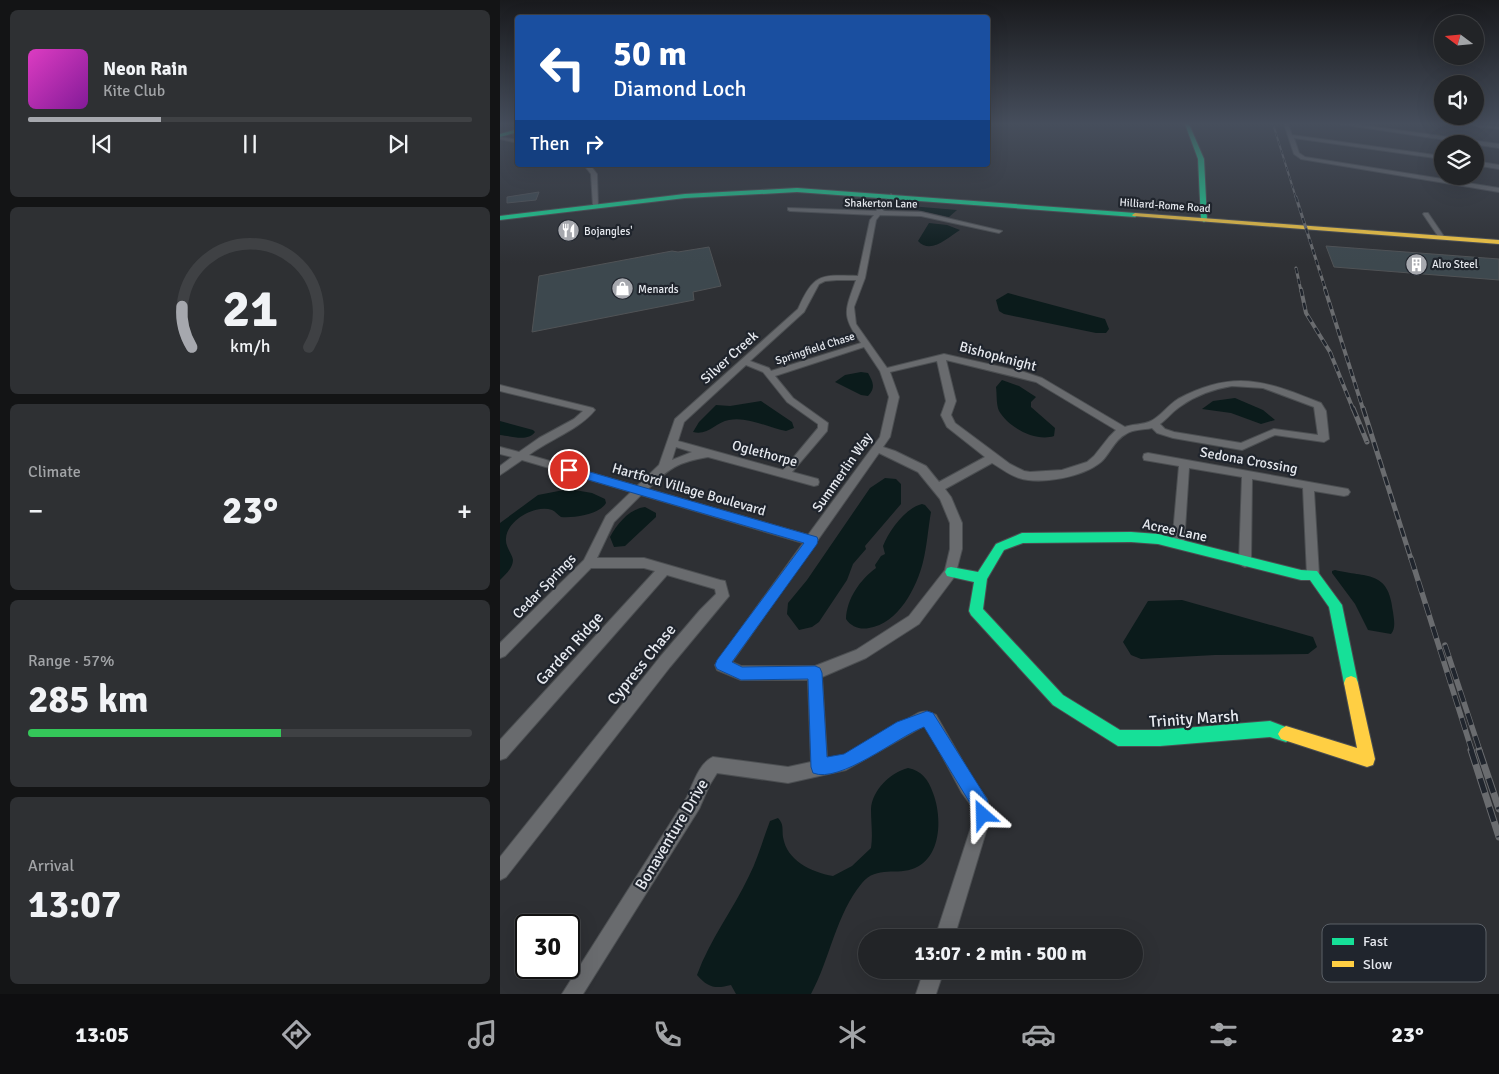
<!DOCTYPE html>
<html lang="en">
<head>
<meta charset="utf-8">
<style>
  body { margin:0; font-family:Signika,sans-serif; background:#2e3033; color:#f1f3f6; height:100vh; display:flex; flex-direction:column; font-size:19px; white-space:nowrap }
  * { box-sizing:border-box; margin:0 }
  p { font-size:16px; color:#a2a4a7 }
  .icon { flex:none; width:28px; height:28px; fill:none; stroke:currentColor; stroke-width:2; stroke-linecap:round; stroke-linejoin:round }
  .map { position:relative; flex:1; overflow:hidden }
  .drawer { display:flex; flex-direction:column; gap:10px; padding:10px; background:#131415; width:500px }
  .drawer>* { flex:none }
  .hud { position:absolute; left:15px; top:15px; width:475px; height:152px; border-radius:5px; box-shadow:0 5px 20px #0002,0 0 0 1px #3f4144; background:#1a4fa0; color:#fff; overflow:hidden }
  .needle { width:32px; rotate:286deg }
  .tools { position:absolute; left:934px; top:15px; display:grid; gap:10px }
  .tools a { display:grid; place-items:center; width:50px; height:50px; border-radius:50%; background:#222427; box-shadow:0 5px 20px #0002,0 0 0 1px #3f4144; font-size:25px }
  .speed { position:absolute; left:15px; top:914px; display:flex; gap:10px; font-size:25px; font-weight:700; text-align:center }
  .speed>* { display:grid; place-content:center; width:65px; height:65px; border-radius:50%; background:#222427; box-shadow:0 5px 20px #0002,0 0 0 1px #3f4144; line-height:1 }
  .speed .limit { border:2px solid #111; border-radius:8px; background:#fff; color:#111 }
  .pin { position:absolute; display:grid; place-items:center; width:42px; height:42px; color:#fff; margin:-21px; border:2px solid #fff; border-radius:50%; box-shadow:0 1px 5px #0007 }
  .me { position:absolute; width:55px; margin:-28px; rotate:335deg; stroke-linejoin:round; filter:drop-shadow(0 0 4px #0008) }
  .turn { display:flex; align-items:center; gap:18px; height:105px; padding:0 15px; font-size:22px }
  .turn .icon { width:65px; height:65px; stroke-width:2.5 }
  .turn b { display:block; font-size:35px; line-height:42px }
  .then { display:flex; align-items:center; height:48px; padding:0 15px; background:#0003; gap:10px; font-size:19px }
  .big { font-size:38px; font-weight:700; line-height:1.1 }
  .drawer .widget { flex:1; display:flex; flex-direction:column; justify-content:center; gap:8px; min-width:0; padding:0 18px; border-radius:8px; background:#2e3033 }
  .drawer .dial { align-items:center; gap:0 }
  .dial svg { height:130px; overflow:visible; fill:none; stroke:#3f4144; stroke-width:7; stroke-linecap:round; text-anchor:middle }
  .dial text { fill:#f1f3f6; stroke:none }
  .song { display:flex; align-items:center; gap:15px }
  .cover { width:60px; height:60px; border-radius:8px; background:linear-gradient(135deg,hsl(310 70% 55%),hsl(290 70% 35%)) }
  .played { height:5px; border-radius:2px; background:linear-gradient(90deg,#a6a8ae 30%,#3f4144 30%) }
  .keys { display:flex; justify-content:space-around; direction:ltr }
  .heat { display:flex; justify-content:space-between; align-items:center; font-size:28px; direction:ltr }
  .charge { height:8px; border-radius:4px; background:linear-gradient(90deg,#34c759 57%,#3f4144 0) }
  .trip { position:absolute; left:358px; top:929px; width:285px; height:50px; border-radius:25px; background:#222427; box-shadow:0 5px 20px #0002,0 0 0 1px #3f4144; font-weight:700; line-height:50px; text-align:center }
  .dock { display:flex; height:80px; justify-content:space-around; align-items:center; background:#0e0e10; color:#a2a4a7 }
  .dock .icon { width:35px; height:35px }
  .dock .on { color:#a6a8ae }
  .dock b { font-size:22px; color:#f1f3f6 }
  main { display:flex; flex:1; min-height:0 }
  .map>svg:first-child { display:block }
  .water { fill:#0b1b1b }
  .building { fill:#3d484e; stroke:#505356 }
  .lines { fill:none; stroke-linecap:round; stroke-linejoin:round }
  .street-casing { stroke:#4c4f52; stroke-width:2 }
  .fast-casing { stroke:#4c4f52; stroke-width:2 }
  .slow-casing { stroke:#4c4f52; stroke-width:2 }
  .street { fill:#696b6e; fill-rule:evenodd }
  .fast { fill:#16e098; fill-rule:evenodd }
  .slow { fill:#ffcf43; fill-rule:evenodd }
  .rail-far5-casing { stroke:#6a6c6f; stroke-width:2 }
  .rail-far4-casing { stroke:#6a6c6f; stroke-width:3 }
  .rail-far3-casing { stroke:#6a6c6f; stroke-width:4 }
  .rail-far2-casing { stroke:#6a6c6f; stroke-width:5 }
  .rail-far1-casing { stroke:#6a6c6f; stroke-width:5.5 }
  .rail-casing { stroke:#6a6c6f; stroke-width:7 }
  .rail-far5 { stroke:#20252d; stroke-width:1; stroke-dasharray:4.5; stroke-linecap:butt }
  .rail-far4 { stroke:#20252d; stroke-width:2; stroke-dasharray:5.5; stroke-linecap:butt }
  .rail-far3 { stroke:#20252d; stroke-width:2.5; stroke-dasharray:7; stroke-linecap:butt }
  .rail-far2 { stroke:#20252d; stroke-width:3; stroke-dasharray:9; stroke-linecap:butt }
  .rail-far1 { stroke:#20252d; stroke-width:4; stroke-dasharray:12; stroke-linecap:butt }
  .rail { stroke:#20252d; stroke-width:5; stroke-dasharray:15; stroke-linecap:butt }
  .route { fill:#1a73e8; stroke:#114b97 }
  .labels { text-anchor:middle; stroke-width:4.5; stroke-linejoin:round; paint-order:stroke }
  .far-street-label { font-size:11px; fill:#e6e9ef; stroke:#20252d }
  .far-poi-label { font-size:11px; fill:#e6e9ef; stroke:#20252d; text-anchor:start }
  .street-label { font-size:14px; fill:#e6e9ef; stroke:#20252d }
  .near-street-label { font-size:16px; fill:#e6e9ef; stroke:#20252d }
  .key { fill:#20252d; stroke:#5b6067; stroke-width:1 }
  .key-label { font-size:14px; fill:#e6e9ef }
</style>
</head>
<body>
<main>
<section class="drawer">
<div class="widget">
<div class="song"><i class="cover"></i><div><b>Neon Rain</b><p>Kite Club</p></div></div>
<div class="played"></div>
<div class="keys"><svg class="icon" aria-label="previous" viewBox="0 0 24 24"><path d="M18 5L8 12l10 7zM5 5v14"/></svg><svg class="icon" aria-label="pause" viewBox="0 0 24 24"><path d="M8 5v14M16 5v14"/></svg><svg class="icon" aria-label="next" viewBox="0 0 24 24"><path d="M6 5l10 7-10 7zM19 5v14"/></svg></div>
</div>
<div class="widget dial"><svg viewBox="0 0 100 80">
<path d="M14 69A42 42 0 1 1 86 69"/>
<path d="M14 69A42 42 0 0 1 8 44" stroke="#a6a8ae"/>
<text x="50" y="56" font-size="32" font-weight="700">21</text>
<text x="50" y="72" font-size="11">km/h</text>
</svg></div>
<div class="widget"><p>Climate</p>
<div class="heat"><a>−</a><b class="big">23°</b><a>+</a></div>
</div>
<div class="widget"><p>Range · 57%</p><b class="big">285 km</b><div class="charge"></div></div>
<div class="widget"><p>Arrival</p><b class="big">13:07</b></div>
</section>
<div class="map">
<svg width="999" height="994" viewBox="0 0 999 994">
  <rect width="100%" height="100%" fill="#2e3034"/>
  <g class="water">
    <polygon points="398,205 457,210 449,217 418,210 394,209"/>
    <path d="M429 223 447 225 460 230C448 237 431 255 418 241Z"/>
    <polygon points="508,293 605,319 609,329 606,333 596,333 504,314 499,311 496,300"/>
    <path d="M361 372 368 373C373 382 376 388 368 396L361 395 335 382 345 375Z"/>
    <path d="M502 380 519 386 536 397 531 402V407L555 428 554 436C536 442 509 428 499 411 496 404 497 394 496 387Z"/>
    <polygon points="735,398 763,410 775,420 761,424 731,413 702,409 713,401"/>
    <path d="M261 401 292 422 294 428 286 431C269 428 247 416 229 420 216 422 208 436 193 432L199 422 216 405 230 406Z"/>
    <path d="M0 421 33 430 35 432C28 442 11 436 0 435Z"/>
    <polygon points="385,478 396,479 401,484 401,504 365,546 366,549 353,564 347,580 319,622 312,627 299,630 287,614 288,603 307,580 370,488"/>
    <path d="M69 489 92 493 105 499 106 503C99 515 74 518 61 517 58 515 55 511 52 510 35 504 7 521 6 538 5 547 12 553 13 560 13 568 5 575 0 580V523L38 495Z"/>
    <path d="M422 504 425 505 431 512C428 529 427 546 423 562 417 587 398 624 369 628 361 630 351 627 346 619 347 598 360 580 376 568L375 565 381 556 385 554 383 546C389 531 405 508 422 504Z"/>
    <path d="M145 507 156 513V517L125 546 114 547 110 537C117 524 129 509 145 507Z"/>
    <path d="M835 570C866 578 889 569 893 612 894 620 896 628 891 634L868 630 855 604 832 573V571Z"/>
    <polygon points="682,600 813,637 817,647 808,654 715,655 641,659 631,655 623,642 648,601"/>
    <path d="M408 768C422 771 428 779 433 793 442 816 442 856 415 868 397 876 377 865 362 883 336 914 330 959 311 994H236L231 985C216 989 208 988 197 975 210 939 233 910 249 876 258 858 263 839 270 821L278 818C284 824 282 829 283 837 287 861 311 872 333 876L352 866 371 848C373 835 371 823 371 809 372 790 391 772 408 768Z"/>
  </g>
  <g class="building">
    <polygon points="39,192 36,200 7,203 7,197"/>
    <polygon points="826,246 999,259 999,280 834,267"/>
    <polygon points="209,247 221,286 193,292 194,300 32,332 39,276 172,251 178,252"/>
  </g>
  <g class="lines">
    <defs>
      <g id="street">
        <polygon points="784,124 788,124 792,135 942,156 942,159 794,138 799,153 805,157 999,188 999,192 801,159 794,154"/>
        <polygon points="840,124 854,124 999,144 999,148"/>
        <polygon points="966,124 999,127 999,129 968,125"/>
        <polygon points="0,137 18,140 18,143 0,139"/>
        <polygon points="975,161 999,165 999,169 975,165"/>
        <polygon points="84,165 90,165 97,174 98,207 93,206 91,174"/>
        <path d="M391 194 394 196 383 211 421 212 502 231 499 233 421 216 380 215 376 220 365 278 354 307 356 324 387 368 444 354 524 372 542 378 625 427C633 424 643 425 651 421 661 416 668 405 678 399 734 369 766 381 821 403L826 411 829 439 824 442 775 435 742 450 673 438 657 433 652 428C643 430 633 429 626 434 614 440 610 454 601 462 583 477 541 485 519 478 509 475 501 468 492 463L445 489 451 497 462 523V549L455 576 419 624 366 658 322 677 327 758 344 755 418 713C425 710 430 712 436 715L474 781 487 799 491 815 454 938H435L475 815 473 808 462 793 426 726H424L346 770 288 783 217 773 209 786 199 809 83 994H62L187 797C193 784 199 763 213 757L288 767 311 762 308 680H241L217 670 215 665 303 543 141 495 114 522 97 558H144L220 580 225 581 229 596 170 667 6 877 0 880V857L160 657 200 610 216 594 215 589 167 575 6 758 0 760V740L155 571 144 568H91L5 656 0 658V643L84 560 106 516 131 492 22 460 0 475V466L12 457 0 454V447L19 452 39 438 74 419 83 411 0 391V385L93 408 95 410C80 429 49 440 29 455L137 486 159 465 175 419 298 309C314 273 321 275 358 276L370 220 374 215 290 211 288 210V208L376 211ZM337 280H356C345 311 341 315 361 343L271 371 269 368 250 361 304 312 319 284 325 281ZM364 347 380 371 389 397 380 437 308 535 148 489C169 468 178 462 208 457L314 486 318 485 319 482 318 479 292 472 327 431 328 423 293 398 275 376ZM446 360 536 382 616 430 609 437 594 456 587 462 562 470 530 472 524 471 510 464 455 423 451 415 456 401ZM437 361 446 401 441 415 447 427 485 457 439 482 426 466 395 451 383 447 390 437 399 397 390 372ZM246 365 263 372 287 402 318 424V428L283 470 178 441 184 422ZM732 386 763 388 814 407 818 435 774 429 741 443 674 432 665 429 660 424C667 419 673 411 681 406 696 395 714 389 732 386ZM176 447 192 452 172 460ZM379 453 418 472 440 499 450 523V549L445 570 409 616 356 650 315 666H241L232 662Z"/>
        <polygon points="924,213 928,213 945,238 944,239 940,239 923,214"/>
        <polygon points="648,453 848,489 850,492 848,495 844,496 814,491 819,575 817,579 813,580 809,579 807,575 803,488 752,479 751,562 749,565 745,567 741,565 739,562 742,477 689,468 684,545 682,548 674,548 672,545 679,466 644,460 643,457 644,454"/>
        <polygon points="424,970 444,970 436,994 416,994"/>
      </g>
      <g id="fast">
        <polygon points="685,124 689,124 704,159 707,220 704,222 701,220 698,159"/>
        <polygon points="18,129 18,132 0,137 0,134"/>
        <polygon points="297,188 635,213 638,215 635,217 297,192 185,198 0,220 0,216 185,194"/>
        <polygon points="631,532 658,534 801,570 817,571 842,605 858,683 856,688 851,690 846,688 844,683 829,607 810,580 801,580 658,544 631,542 523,543 504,550 487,579 483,609 563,695 620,730 660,730 770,721 791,729 794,734 791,739 786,742 770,737 660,746 618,746 553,705 471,615 469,611 474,582 447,576 445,572 447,568 451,567 478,572 496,544 522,533"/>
      </g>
      <g id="slow">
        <polygon points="635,213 999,240 999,244 633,216 632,215"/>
        <polygon points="851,676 856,678 858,683 875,759 873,765 867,767 781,739 778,734 781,729 786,726 857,748 844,683 846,678"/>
      </g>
    </defs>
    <use href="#street" class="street-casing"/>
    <use href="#fast" class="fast-casing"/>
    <use href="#slow" class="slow-casing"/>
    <use href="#street" class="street"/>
    <use href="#fast" class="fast"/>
    <use href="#slow" class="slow"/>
    <defs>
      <polyline id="rail-far5" points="773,124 796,198"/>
      <g id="rail-far4">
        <polyline points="796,197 826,291"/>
        <polyline points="796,268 801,291"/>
      </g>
      <g id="rail-far3">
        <polyline points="801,289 806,313 830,352 853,409"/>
        <polyline points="825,289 863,409"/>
      </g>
      <g id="rail-far2">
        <polyline points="853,408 867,442"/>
        <polyline points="863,408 911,559"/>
      </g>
      <g id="rail-far1">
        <polyline points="911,558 972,751"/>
        <polyline points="945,645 980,751"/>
      </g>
      <g id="rail">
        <polyline points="971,750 999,837"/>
        <polyline points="979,750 999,809"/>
      </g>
    </defs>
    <use href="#rail-far5" class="rail-far5-casing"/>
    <use href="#rail-far4" class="rail-far4-casing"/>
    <use href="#rail-far3" class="rail-far3-casing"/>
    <use href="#rail-far2" class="rail-far2-casing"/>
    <use href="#rail-far1" class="rail-far1-casing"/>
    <use href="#rail" class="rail-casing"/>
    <use href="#rail-far5" class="rail-far5"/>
    <use href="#rail-far4" class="rail-far4"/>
    <use href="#rail-far3" class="rail-far3"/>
    <use href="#rail-far2" class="rail-far2"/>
    <use href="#rail-far1" class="rail-far1"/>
    <use href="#rail" class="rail"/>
  </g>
  <linearGradient id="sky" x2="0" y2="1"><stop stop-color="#191a1d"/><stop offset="0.47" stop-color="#464e5c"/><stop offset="1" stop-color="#464e5c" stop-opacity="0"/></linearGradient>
  <rect width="999" height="263" fill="url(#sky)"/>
  <path class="route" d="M69 466 317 537 318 540 317 544 232 662 242 667 315 666 320 668 322 673 327 757 344 754 397 722 427 711 433 713 487 799 491 815 489 821 483 823 477 821 473 808 424 727C397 737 340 784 313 773L311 767 308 679 241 680 217 669 215 665 217 660 304 543 65 473 64 470Z"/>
  <defs>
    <symbol id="restaurant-disc" viewBox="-11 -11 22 22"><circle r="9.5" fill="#a6a8ae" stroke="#20252d"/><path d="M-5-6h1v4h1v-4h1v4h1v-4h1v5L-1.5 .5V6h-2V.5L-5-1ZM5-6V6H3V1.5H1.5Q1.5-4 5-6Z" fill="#fff"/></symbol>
    <symbol id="building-disc" viewBox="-11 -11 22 22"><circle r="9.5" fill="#a6a8ae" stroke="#20252d"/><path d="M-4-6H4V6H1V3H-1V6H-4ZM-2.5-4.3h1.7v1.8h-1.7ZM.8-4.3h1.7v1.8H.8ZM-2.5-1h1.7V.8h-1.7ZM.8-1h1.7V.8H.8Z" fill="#fff"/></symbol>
    <symbol id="shop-disc" viewBox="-11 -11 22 22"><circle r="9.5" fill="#a6a8ae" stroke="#20252d"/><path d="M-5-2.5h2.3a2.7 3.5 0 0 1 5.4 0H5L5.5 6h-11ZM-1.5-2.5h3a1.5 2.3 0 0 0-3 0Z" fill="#fff"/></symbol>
  </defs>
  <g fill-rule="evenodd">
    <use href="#restaurant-disc" x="56" y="218" width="25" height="25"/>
    <use href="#building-disc" x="904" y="252" width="25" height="25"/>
    <use href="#shop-disc" x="110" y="276" width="25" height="25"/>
  </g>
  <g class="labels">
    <g class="far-street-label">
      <text transform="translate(381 203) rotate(1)" y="4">Shakerton Lane</text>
      <text transform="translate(665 205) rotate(4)" y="4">Hilliard-Rome Road</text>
      <text transform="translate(315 348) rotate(-18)" y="4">Springfield Chase</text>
    </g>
    <g class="far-poi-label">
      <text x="84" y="235">Bojangles'</text>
      <text x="932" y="268">Alro Steel</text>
      <text x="138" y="293">Menards</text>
    </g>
    <g class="street-label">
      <text transform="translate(498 356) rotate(15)" y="5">Bishopknight</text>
      <text transform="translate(229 357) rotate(-42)" y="5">Silver Creek</text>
      <text transform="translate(265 453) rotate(15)" y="5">Oglethorpe</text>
      <text transform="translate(749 460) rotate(10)" y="5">Sedona Crossing</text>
      <text transform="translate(342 472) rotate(-55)" y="5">Summerlin Way</text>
      <text transform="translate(189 489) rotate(16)" y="5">Hartford Village Boulevard</text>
      <text transform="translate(675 530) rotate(12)" y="5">Acree Lane</text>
      <text transform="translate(44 586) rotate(-46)" y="5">Cedar Springs</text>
    </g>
    <g class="near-street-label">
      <text transform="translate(69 648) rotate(-48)" y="6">Garden Ridge</text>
      <text transform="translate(141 664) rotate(-51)" y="6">Cypress Chase</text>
      <text transform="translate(694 718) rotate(-4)" y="6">Trinity Marsh</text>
      <text transform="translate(171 834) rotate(-59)" y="6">Bonaventure Drive</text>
    </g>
  </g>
  <rect x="822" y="924" width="164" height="58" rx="8" class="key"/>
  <rect x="832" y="938" width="22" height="7" fill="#16e098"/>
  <rect x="832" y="961" width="22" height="6" fill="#ffcf43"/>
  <g class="key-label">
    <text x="863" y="946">Fast</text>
    <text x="863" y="969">Slow</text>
  </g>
</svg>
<div class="tools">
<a><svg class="needle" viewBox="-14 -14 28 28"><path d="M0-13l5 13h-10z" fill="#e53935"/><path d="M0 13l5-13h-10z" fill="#a2a4a7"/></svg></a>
<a><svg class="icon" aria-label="sound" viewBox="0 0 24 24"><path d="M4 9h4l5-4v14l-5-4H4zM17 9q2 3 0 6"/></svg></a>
<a><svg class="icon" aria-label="layers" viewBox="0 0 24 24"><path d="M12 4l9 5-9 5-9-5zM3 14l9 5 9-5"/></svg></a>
</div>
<div class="speed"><div class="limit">30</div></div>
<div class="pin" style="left:69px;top:470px;background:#d93025"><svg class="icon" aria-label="arrive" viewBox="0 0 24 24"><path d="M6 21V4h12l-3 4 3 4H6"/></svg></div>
<svg class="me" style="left:483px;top:815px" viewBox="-20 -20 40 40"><path d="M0-17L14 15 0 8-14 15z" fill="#1a73e8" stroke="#fff" stroke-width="4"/></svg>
<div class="trip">13:07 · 2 min · 500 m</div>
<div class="hud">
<div class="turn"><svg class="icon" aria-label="left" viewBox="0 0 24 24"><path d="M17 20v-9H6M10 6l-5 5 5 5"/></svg><div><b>50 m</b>Diamond Loch</div></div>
<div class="then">Then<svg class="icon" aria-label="right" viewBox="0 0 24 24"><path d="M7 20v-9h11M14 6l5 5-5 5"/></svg></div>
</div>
</div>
</main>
<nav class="dock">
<b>13:05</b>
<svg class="icon on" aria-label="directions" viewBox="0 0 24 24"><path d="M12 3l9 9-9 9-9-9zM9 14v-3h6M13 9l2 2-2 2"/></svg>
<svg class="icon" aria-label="music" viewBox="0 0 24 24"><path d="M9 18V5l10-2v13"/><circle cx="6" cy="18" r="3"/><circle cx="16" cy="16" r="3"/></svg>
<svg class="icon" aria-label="phone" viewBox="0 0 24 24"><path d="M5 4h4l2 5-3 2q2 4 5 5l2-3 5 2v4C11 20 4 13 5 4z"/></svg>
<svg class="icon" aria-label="climate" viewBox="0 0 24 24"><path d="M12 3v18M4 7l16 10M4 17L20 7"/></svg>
<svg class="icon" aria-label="car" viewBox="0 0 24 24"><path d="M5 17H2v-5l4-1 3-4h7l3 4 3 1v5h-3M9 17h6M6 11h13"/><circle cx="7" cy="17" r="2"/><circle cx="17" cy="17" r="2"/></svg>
<svg class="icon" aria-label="filters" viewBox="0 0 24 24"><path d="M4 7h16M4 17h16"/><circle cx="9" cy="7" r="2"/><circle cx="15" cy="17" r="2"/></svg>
<b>23°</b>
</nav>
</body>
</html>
